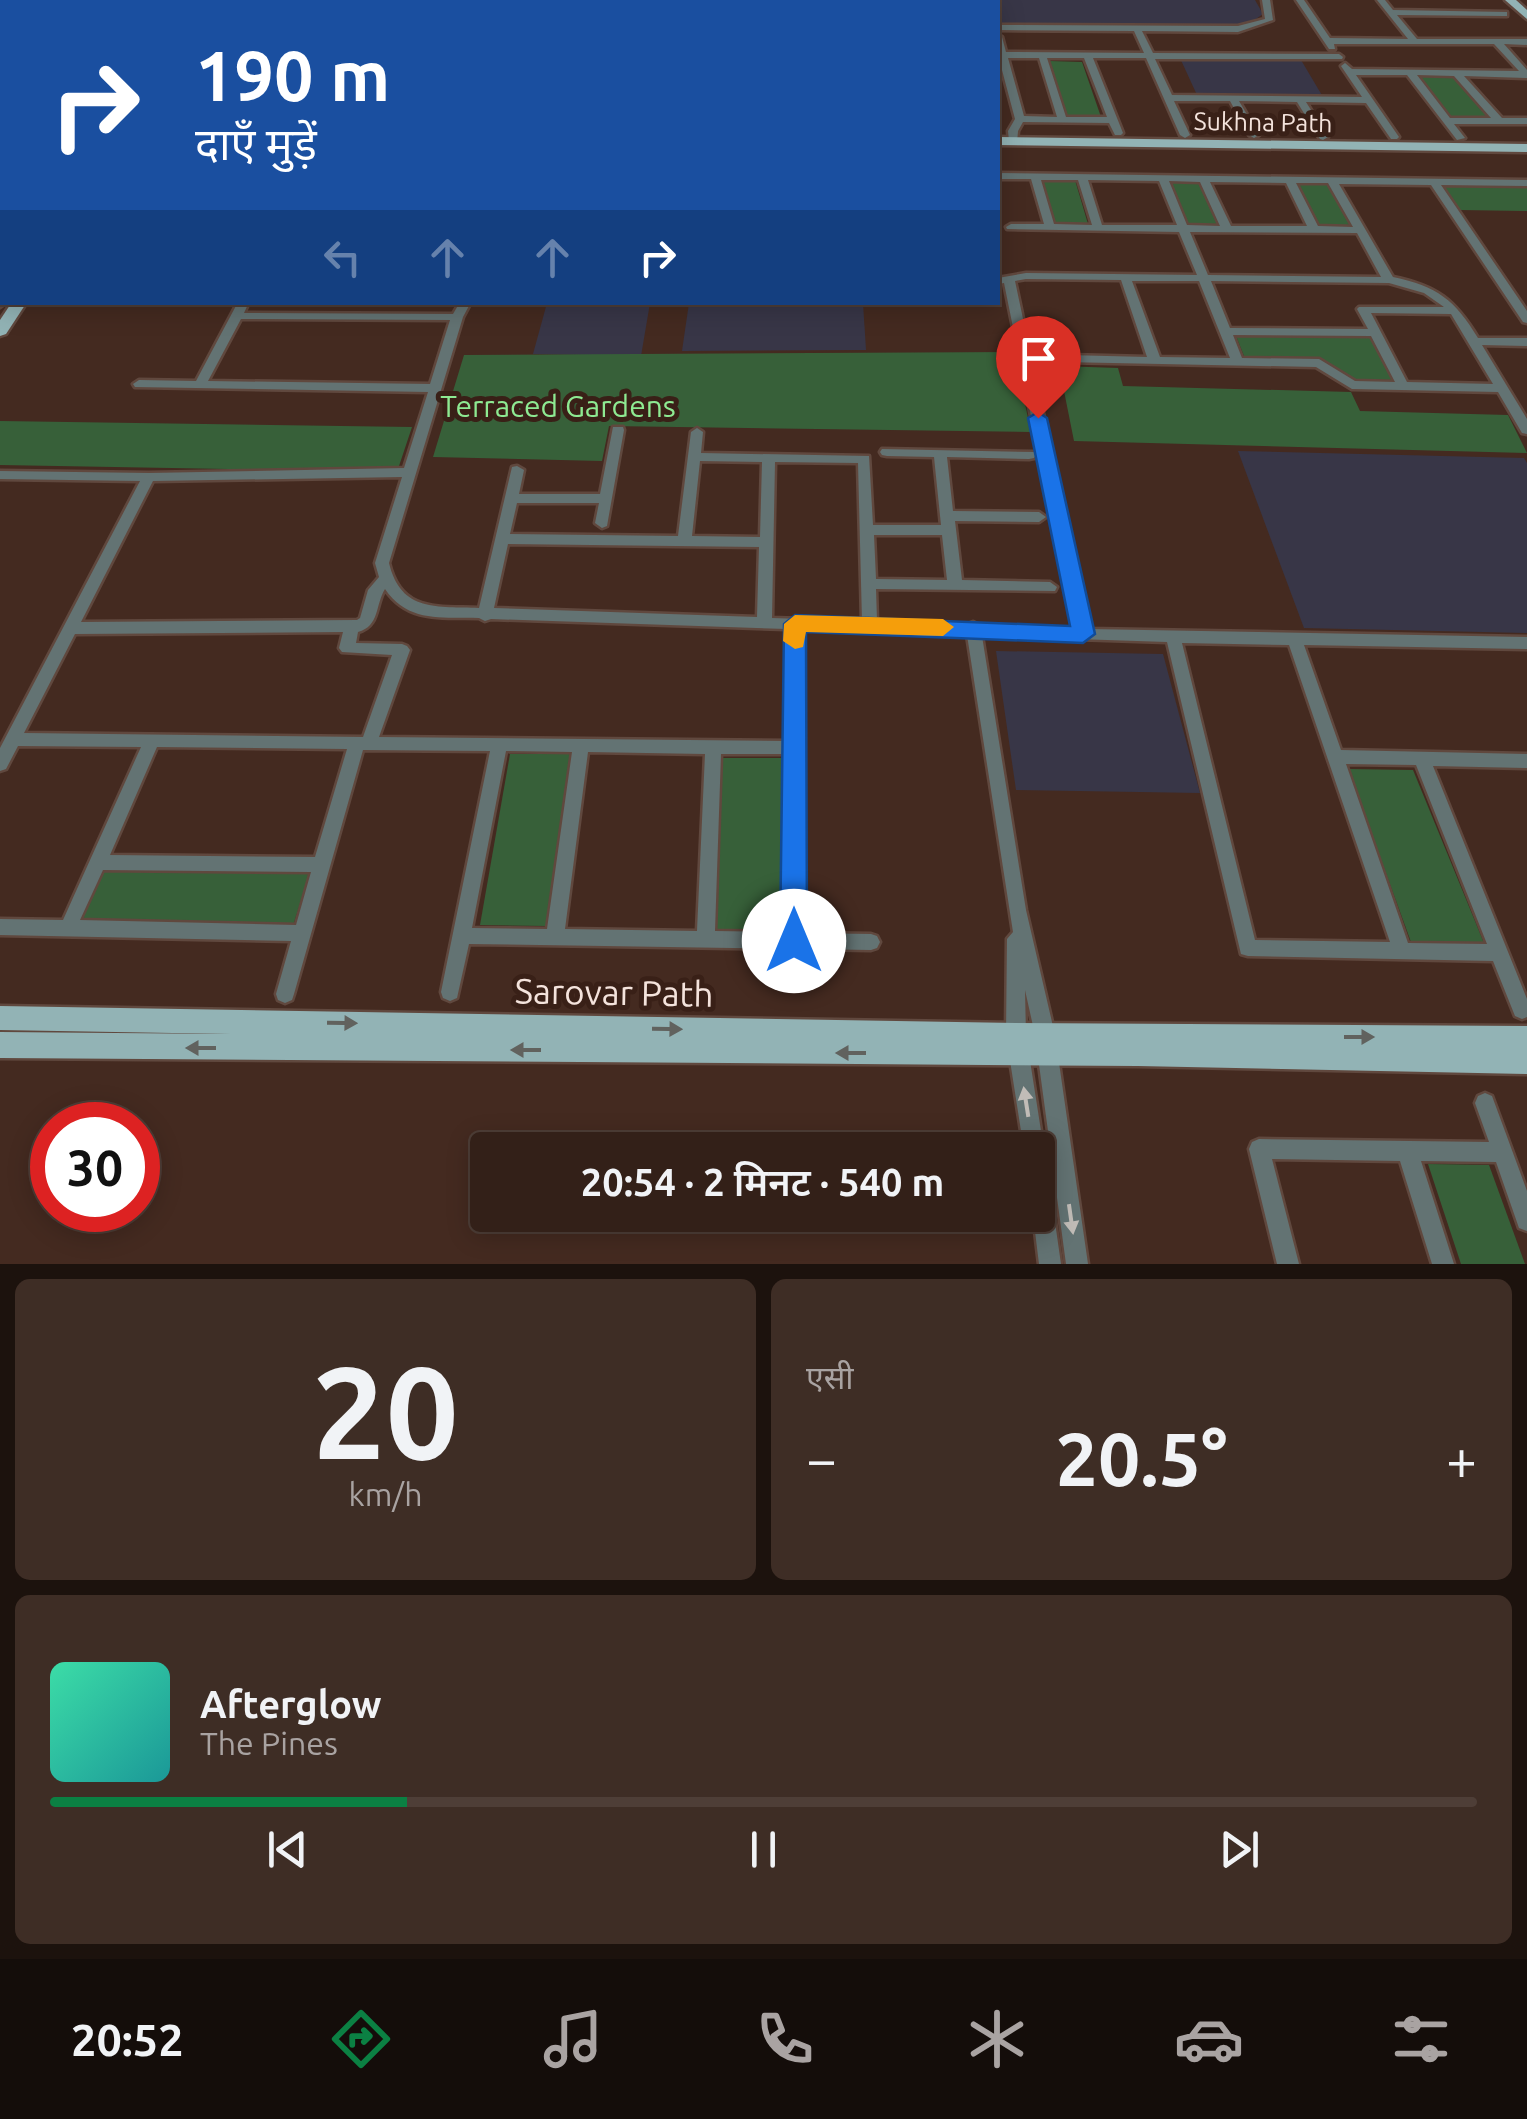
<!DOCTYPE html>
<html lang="hi">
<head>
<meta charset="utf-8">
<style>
  body { margin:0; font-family:Ubuntu,"Noto Sans Devanagari",sans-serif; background:#3e2d25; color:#f1f3f6; height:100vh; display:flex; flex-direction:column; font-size:38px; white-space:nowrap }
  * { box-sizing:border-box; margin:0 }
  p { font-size:32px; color:#a9a3a2 }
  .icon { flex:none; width:55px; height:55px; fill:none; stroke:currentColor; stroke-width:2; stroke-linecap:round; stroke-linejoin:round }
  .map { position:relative; height:1264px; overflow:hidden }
  .panel { display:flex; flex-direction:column; gap:15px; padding:15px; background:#1c120d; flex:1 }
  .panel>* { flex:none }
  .banner { position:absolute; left:0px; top:0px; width:1000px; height:305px; box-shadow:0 5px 25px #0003,0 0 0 2px #4e3e37; background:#1a4fa0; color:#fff; overflow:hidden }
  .speed { position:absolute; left:30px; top:1102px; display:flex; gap:20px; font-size:50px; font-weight:700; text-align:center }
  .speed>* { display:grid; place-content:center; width:130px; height:130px; border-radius:50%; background:#332018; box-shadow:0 5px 25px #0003,0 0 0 2px #4e3e37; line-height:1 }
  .speed .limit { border:15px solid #d22; background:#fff; color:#111 }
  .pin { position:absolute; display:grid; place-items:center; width:85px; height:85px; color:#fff; margin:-102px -42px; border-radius:50% 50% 50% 0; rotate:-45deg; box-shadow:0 0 10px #0007 }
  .pin .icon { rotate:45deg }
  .me { position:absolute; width:110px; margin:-55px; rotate:0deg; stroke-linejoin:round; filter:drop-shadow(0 0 8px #0008) }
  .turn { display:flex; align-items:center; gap:35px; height:210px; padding:0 30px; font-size:45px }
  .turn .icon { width:130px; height:130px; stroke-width:2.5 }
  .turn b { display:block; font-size:70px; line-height:85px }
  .lanes { display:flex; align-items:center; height:95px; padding:0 30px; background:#0003; justify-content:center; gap:50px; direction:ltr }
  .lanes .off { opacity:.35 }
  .big { font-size:75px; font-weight:600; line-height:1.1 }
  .panel .tile { flex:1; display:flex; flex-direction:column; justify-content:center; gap:15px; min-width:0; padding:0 35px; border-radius:15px; background:#3e2d25 }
  .panel .dial { align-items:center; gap:0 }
  .dial b { font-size:130px; line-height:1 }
  .song { display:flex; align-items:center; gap:30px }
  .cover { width:120px; height:120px; border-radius:15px; background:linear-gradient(135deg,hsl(160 70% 55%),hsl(180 70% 35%)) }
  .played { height:10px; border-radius:5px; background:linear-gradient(90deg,#0b8043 25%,#4e3e37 25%) }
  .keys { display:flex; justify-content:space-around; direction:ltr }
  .heat { display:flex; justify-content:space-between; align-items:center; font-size:55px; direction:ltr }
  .panel .tiles { flex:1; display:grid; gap:15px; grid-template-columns:1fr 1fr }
  .tile:last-child { grid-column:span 2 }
  .trip { position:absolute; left:470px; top:1132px; width:585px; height:100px; border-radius:10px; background:#332018; box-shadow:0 5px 25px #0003,0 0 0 2px #4e3e37; font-weight:600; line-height:100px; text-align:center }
  .tab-bar { display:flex; height:160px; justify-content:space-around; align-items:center; background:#140d0a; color:#a9a3a2 }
  .tab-bar .icon { width:70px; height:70px }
  .tab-bar .current { color:#0b8043 }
  .tab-bar b { font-size:45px; color:#f1f3f6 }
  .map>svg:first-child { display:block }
  .education { fill:#383647 }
  .green { fill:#376039 }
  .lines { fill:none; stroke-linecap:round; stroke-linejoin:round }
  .minor-casing { stroke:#60483e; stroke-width:5 }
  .major-casing { stroke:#60483e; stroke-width:5 }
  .minor { fill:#637373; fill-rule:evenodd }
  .major { fill:#92b3b5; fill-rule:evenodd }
  .oneway { fill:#61625e }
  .oneway2 { fill:#c1bcb7 }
  .route { fill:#1a73e8; stroke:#114b97; stroke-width:2.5 }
  .slow { fill:#f59e0b }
  .labels { text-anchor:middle; stroke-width:10; stroke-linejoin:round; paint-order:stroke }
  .far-street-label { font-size:25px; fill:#f4e3dc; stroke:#392017 }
  .park-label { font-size:30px; fill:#8eea92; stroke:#392017 }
  .near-street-label { font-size:35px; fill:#f4e3dc; stroke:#392017 }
</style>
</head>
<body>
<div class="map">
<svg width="1527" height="1264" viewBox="0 0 1527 1264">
  <rect width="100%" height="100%" fill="#442a20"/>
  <g class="education">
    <polygon points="995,0 1255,0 1263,14 1250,23 1233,25 1001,23"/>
    <polygon points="1180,58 1301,60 1323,97 1197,95"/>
    <polygon points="547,303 650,303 641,356 533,354"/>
    <polygon points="689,303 863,303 866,350 682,351"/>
    <polygon points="1238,451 1524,458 1527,463 1527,633 1304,628"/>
    <polygon points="996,651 1163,654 1200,793 1016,790"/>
  </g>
  <g class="green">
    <polygon points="1050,61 1082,62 1101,117 1067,116"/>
    <polygon points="1418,75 1455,75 1490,117 1451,116"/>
    <polygon points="1043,180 1075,180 1088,224 1055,223"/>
    <polygon points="1166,181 1199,181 1218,225 1185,225"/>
    <polygon points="1295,182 1328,183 1353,226 1320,226"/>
    <polygon points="1442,186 1527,186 1527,211 1459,210"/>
    <polygon points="1236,336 1371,338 1392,380 1351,379 1320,358 1244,356"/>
    <polygon points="1014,352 1031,432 609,426 602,461 433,457 464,355"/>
    <polygon points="1059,366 1118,368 1123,386 1351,392 1360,411 1508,415 1527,453 1074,441"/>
    <polygon points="0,421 412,427 397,472 0,465"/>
    <polygon points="510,754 570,754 547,926 480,925"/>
    <polygon points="722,758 782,758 783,931 716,930"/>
    <polygon points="1348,769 1413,770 1484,943 1411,942"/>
    <polygon points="104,868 310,872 293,926 81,922"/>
    <polygon points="1428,1164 1489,1165 1525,1264 1461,1264"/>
  </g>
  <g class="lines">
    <defs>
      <g id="minor">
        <polygon points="185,0 194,0 192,2 184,2"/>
        <polygon points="222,0 230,0 229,2 221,2"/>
        <polygon points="336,0 344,0 343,2 335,2"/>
        <polygon points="466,0 474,0 473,2 465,2"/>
        <polygon points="513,0 521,0 520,2 512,2"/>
        <rect x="786" y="0" width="8" height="2"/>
        <rect x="871" y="0" width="8" height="2"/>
        <path d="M1262 0H1270L1273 20 1238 32 1142 31 1153 53 1339 54 1343 57 1342 59H1155L1172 95 1362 97 1341 66 1345 63 1352 69 1519 71 1494 44H1334L1335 49H1329L1296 0H1304L1330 38 1408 39 1377 0H1385L1393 10 1507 12V16H1504L1397 15 1417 39H1527V45L1504 44 1527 70V78L1464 76 1502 118H1527V124H1454L1465 138 1457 140 1407 75H1356L1399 137 1397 139H1391L1366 103 1306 102 1328 137 1323 140 1320 139 1297 102 1239 101 1259 135 1254 138 1249 135 1230 101H1174L1190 135 1185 138 1180 135 1146 58H1093L1123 133 1121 135H1115L1109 123 1023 122 1018 131 1017 143 1009 141 1008 131 1015 119 998 55V35L1002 37 1006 52 1144 53 1134 31 998 30V25L1238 26 1265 19ZM1008 58H1039L1057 117 1024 116ZM1047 58H1084L1107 117H1066ZM1417 75 1454 76 1491 118H1450Z"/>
        <rect x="0" y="150" width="2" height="6"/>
        <path d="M998 173 1527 180V186L1441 185 1527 311V323L1523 322 1431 185 1339 184 1393 277C1437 286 1455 300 1478 338H1527V346L1482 345 1527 419V434L1522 433 1498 392 1352 389 1316 367 1063 362V356L1067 355 1147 357 1121 280 1026 279 1015 281 1089 629 1527 637V649L1304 645 1341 750 1527 754V768L1433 766 1527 999V1017L1522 1019 1515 1016 1493 961 1248 956 1241 954 1167 642 982 636 1026 910 1055 1035 1088 1264H1066L1035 1035 1025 990 1026 1035 1044 1150 1041 1157 1038 1159V1150H1024L1006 1035 1007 939 1013 932 967 635 802 630V933L871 934 877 936 880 942 877 948 871 950 469 944 457 998 450 1001 443 998 441 992 490 751 363 750 294 994 292 1000 285 1003 278 1000 276 994 291 941 0 935V919L63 920 141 747 18 746 6 769 0 771V748L140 481 0 479V471L149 473 404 468 428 392 135 387 133 384 139 380 196 381 238 302H249L244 313 453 314 460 302H471L463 317 389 563C401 613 438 606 479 608L512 467 517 466 524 470 519 494H600L613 427H623L624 430 607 526 602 528 595 523 599 503H517L510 534 678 536 691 432 697 428 703 432 701 453 869 456 873 525H941L934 457 887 456 882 455 880 452 882 449 1034 452 1036 455 1034 458 1029 459 947 457 953 511 1039 512 1046 517 1039 522 955 521 962 580 1050 582 1057 587 1055 591 876 589 877 621 968 624 973 622 979 625 1074 628 1004 283 998 284V278L1026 273 1197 275 1179 232 1007 229 1006 227 1011 224H1044L1031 179H998ZM1041 180H1078L1092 225 1054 224ZM1088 180 1159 181 1177 225H1102ZM1169 181 1200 182 1220 226 1187 225ZM1210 182 1286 183 1307 226H1231ZM1296 183H1328L1353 227 1318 226ZM1190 232 1357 233 1381 277 1208 275ZM1132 281H1199L1230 358 1160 357ZM1211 281 1389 283 1424 293 1444 307H1359L1357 309 1368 329 1230 328ZM1371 313 1451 314 1493 384 1407 382ZM241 319 450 320 430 384 208 381ZM1233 335 1371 336 1395 382 1355 381 1319 359 1242 358ZM700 461 762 462 760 537 692 536ZM775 462 858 463 862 621 772 618ZM402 477 375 563 379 577 368 590 360 618 357 620 81 622 153 481ZM874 535H942L947 580 876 579ZM508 544 759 547 757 617 494 608ZM385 589C408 623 442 617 479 618L485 621 491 619 787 629 786 741 379 737 410 650 407 646 402 644 356 643 358 632C380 626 375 605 385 589ZM343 632 339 648 342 652 392 655 363 737 24 733 75 634ZM1182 643 1289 645 1390 942 1255 940ZM157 747 347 749 315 857 110 855ZM506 751 572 752 547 929 472 928ZM588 752 705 754 697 931 565 929ZM721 754H786L784 932 715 931ZM1346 764 1416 765 1487 944 1408 943ZM103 870 311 872 296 925 80 920Z"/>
        <polygon points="0,174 2,174 2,182 0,183"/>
        <rect x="0" y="253" width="2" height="9"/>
        <polygon points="1485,1093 1492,1096 1527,1191 1527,1231 1519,1228 1496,1162 1421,1161 1454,1264 1432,1264 1400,1161 1272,1159 1299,1264 1277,1264 1249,1149 1252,1142 1259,1139 1489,1142 1475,1103 1478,1096"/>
        <polygon points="1038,1163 1045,1166 1048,1173 1061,1264 1039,1264 1033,1215 1038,1215"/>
      </g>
      <g id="major">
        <polygon points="1505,0 1516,0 1527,10 1527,19"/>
        <rect x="0" y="132" width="2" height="8"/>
        <polygon points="998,137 1527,144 1527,152 998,145"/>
        <polygon points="0,294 2,294 2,302 7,302 0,307"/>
        <polygon points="12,302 27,302 6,334 0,336 0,320"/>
        <polygon points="0,1006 1016,1023 1527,1026 1527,1074 1138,1066 0,1058 0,1032 230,1034 0,1030"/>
      </g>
    </defs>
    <use href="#minor" class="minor-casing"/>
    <use href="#major" class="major-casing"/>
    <use href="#minor" class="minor"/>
    <use href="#major" class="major"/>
  </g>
  <defs><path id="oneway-solid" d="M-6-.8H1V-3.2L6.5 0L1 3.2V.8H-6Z" transform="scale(2.5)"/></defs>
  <g class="oneway">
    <use href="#oneway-solid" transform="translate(342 1023) rotate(1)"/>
    <use href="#oneway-solid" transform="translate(667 1029) rotate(1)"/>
    <use href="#oneway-solid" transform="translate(1359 1037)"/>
    <use href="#oneway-solid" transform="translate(201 1048) rotate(-180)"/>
    <use href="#oneway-solid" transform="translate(526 1050) rotate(-180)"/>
    <use href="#oneway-solid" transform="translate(851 1053) rotate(-180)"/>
  </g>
  <g class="oneway2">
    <use href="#oneway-solid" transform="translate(1026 1102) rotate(-99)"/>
    <use href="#oneway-solid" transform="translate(1071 1219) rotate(82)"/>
  </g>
  <polygon class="route" points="1038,412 1047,418 1095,634 1083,643 806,632 807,941 803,950 794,953 784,950 780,941 784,624 795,615 1070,626 1028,418"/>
  <polygon class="slow" points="795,615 943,619 954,627 943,636 806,632 803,647 795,649 783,641 784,624"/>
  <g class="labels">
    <g class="far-street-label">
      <text transform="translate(1263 122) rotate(1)" y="9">Sukhna Path</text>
    </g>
    <g class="park-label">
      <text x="558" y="417">Terraced Gardens</text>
    </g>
    <g class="near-street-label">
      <text transform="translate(614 993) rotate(1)" y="12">Sarovar Path</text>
    </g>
  </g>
</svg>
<div class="speed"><div class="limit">30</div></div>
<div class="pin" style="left:1038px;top:418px;background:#d93025"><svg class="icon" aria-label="arrive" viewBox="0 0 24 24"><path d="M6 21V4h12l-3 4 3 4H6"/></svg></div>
<svg class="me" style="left:794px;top:941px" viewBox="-20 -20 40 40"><circle r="19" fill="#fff"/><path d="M0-13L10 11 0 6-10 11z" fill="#1a73e8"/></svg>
<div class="trip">20:54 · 2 मिनट · 540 m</div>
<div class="banner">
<div class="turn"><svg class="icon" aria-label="right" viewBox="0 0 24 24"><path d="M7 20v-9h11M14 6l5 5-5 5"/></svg><div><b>190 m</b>दाएँ मुड़ें</div></div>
<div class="lanes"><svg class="icon off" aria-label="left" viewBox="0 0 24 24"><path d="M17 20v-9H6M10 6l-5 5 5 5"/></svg><svg class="icon off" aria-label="ahead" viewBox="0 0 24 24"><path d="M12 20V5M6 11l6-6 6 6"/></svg><svg class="icon off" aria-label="ahead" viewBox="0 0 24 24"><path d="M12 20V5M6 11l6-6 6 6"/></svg><svg class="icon" aria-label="right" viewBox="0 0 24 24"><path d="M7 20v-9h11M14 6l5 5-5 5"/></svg></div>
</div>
</div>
<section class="panel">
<div class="tiles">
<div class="tile dial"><b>20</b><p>km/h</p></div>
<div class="tile"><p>एसी</p>
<div class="heat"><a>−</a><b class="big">20.5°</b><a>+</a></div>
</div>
<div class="tile">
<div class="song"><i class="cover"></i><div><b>Afterglow</b><p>The Pines</p></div></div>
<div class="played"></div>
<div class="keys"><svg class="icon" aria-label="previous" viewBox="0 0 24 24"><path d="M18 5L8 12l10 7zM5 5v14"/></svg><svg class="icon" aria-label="pause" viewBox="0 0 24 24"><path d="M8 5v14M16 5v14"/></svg><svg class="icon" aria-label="next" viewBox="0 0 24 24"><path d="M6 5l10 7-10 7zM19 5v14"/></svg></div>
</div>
</div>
</section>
<nav class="tab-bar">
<b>20:52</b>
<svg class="icon current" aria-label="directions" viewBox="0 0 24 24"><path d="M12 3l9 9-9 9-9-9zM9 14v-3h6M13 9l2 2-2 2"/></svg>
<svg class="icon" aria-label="music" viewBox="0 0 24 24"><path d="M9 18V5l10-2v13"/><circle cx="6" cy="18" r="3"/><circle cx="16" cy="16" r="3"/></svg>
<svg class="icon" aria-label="phone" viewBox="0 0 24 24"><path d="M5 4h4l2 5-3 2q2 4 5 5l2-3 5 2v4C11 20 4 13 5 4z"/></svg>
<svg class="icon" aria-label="climate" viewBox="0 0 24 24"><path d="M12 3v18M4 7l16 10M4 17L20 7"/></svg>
<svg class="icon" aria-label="car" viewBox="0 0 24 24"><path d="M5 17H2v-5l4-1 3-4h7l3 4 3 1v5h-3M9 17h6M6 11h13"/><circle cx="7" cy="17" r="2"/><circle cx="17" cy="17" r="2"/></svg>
<svg class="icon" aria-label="filters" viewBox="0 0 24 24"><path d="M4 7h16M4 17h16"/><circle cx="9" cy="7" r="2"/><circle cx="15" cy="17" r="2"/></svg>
</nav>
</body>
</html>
